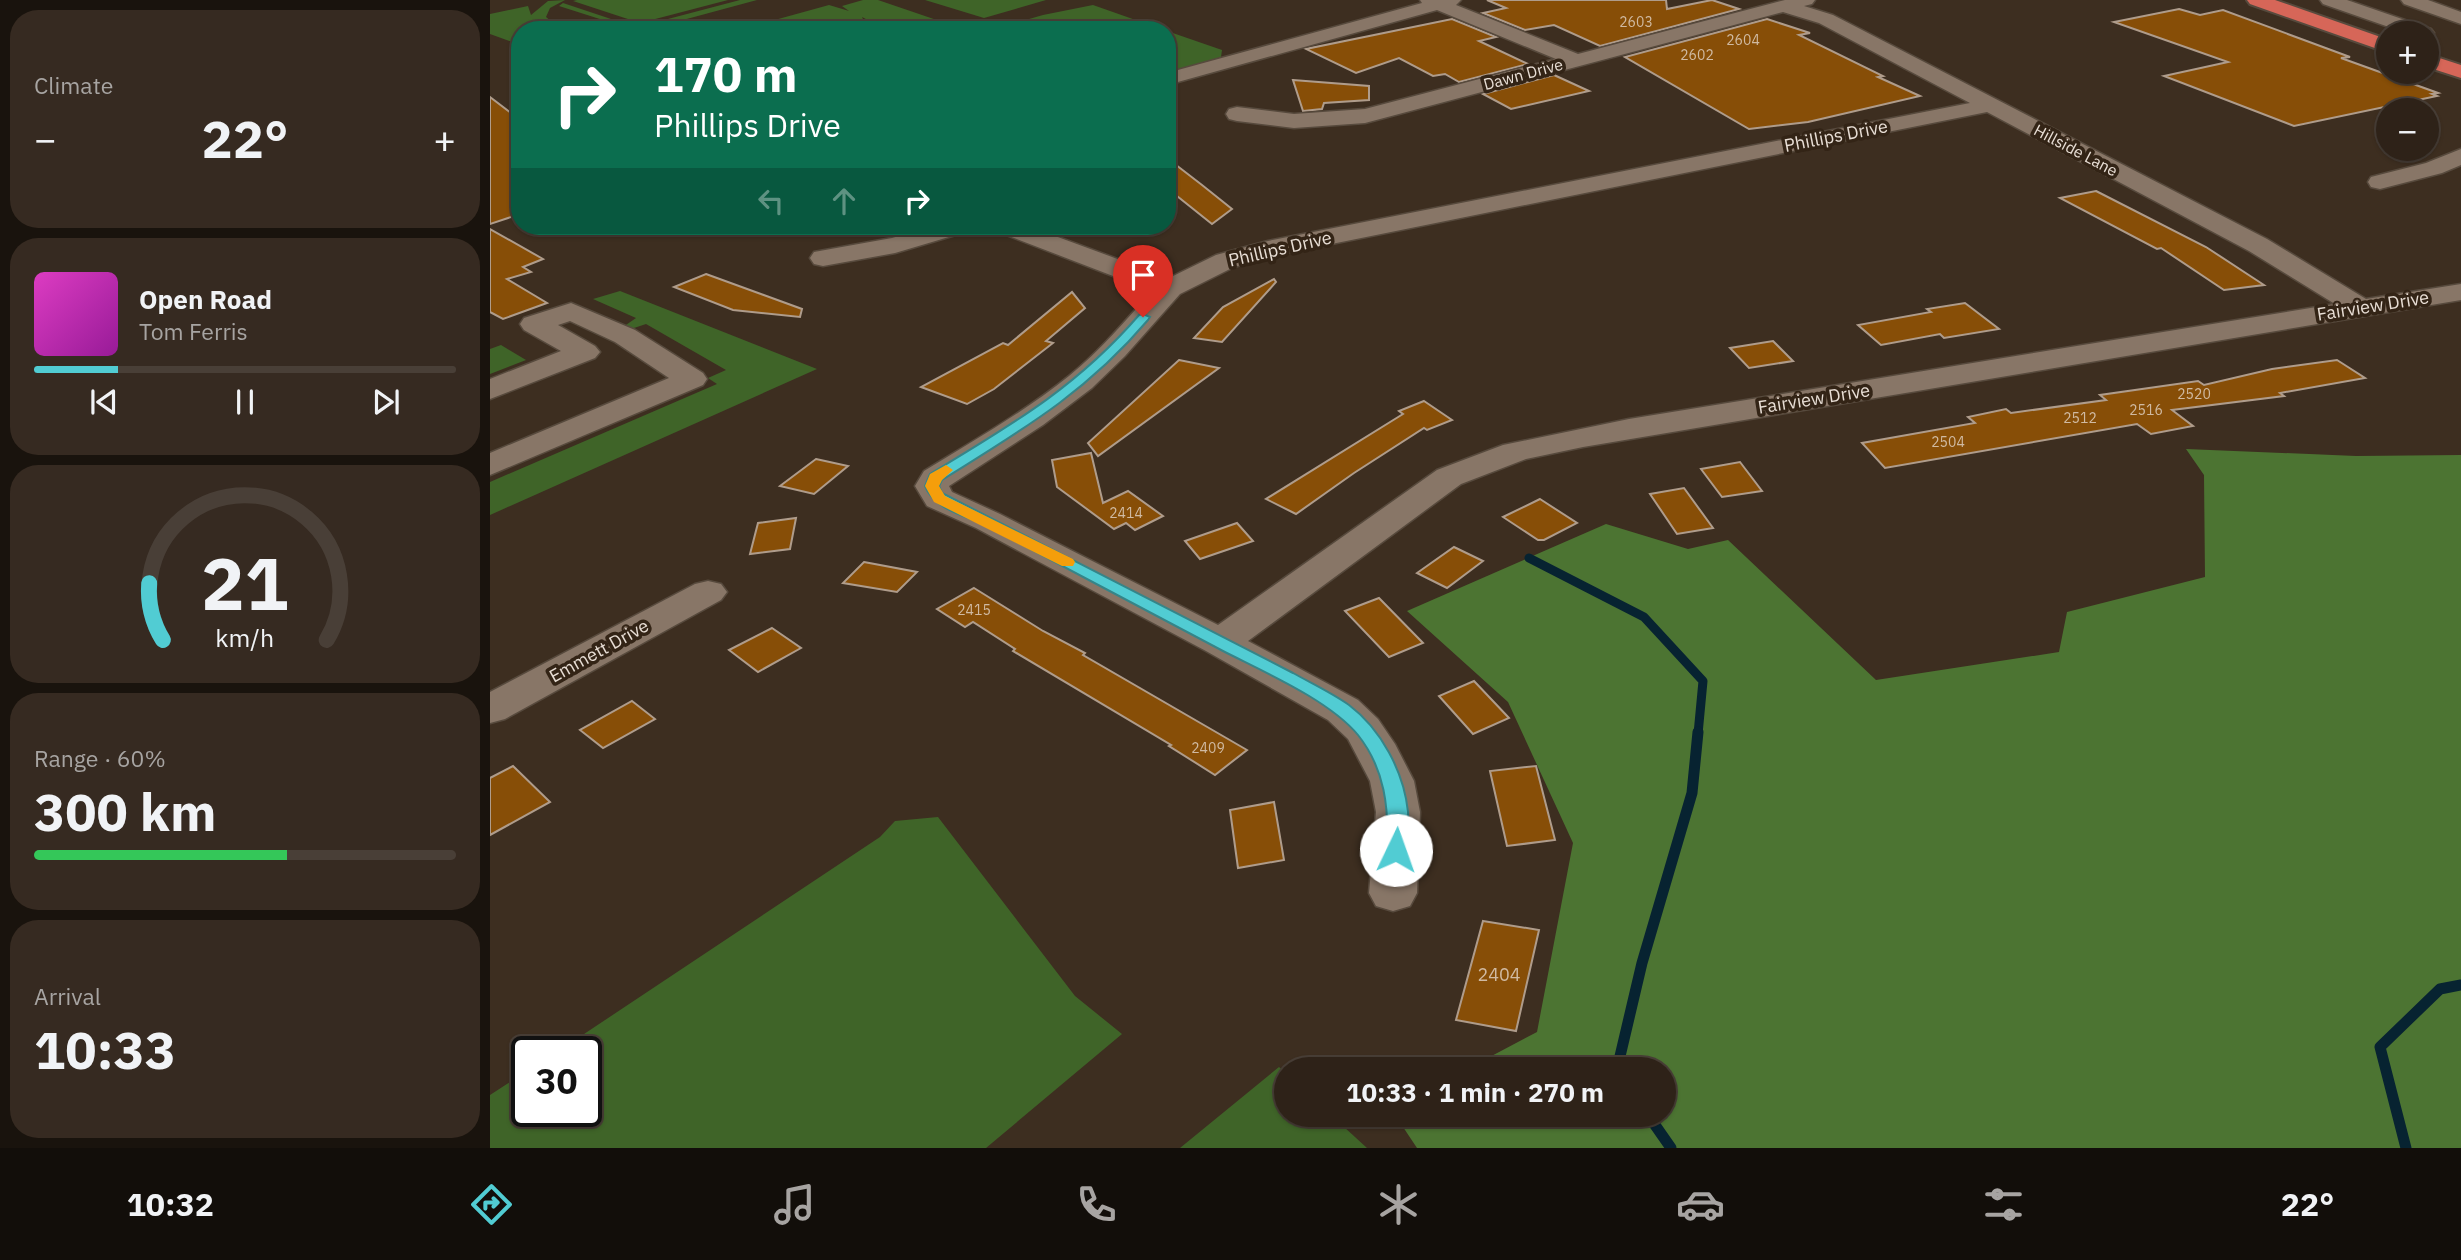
<!DOCTYPE html>
<html lang="en">
<head>
<meta charset="utf-8">
<style>
  body { margin:0; font-family:"IBM Plex Sans",sans-serif; background:#362a21; color:#f1f3f6; height:100vh; display:flex; flex-direction:column; font-size:26px; white-space:nowrap }
  * { box-sizing:border-box; margin:0 }
  p { font-size:23px; color:#a7a4a2 }
  .icon { flex:none; width:38px; height:38px; fill:none; stroke:currentColor; stroke-width:2; stroke-linecap:round; stroke-linejoin:round }
  .map { position:relative; flex:1; overflow:hidden }
  .side { display:flex; flex-direction:column; gap:10px; padding:10px; background:#19130d; width:490px }
  .side>* { flex:none }
  .banner { position:absolute; left:21px; top:21px; width:665px; height:214px; border-radius:28px; box-shadow:0 2px 5px #0004,0 0 0 2px #493f37; background:#0b6e4f; color:#fff; overflow:hidden }
  .fabs { position:absolute; left:1886px; top:21px; display:grid; gap:14px }
  .fabs a { display:grid; place-items:center; width:63px; height:63px; border-radius:50%; background:#2e2218; box-shadow:0 2px 5px #0004,0 0 0 2px #493f37; font-size:35px }
  .speed { position:absolute; left:21px; top:1036px; display:flex; gap:14px; font-size:35px; font-weight:700; text-align:center }
  .speed>* { display:grid; place-content:center; width:91px; height:91px; border-radius:50%; background:#2e2218; box-shadow:0 2px 5px #0004,0 0 0 2px #493f37; line-height:1 }
  .speed .limit { border:4px solid #111; border-radius:10px; background:#fff; color:#111 }
  .pin { position:absolute; display:grid; place-items:center; width:60px; height:60px; color:#fff; margin:-72px -30px; border-radius:50% 50% 50% 0; rotate:-45deg; box-shadow:0 0 7px #0007 }
  .pin .icon { rotate:45deg }
  .me { position:absolute; width:77px; margin:-38px; rotate:3deg; stroke-linejoin:round; filter:drop-shadow(0 0 5px #0008) }
  .turn { display:flex; align-items:center; gap:24px; height:147px; padding:0 28px; font-size:32px }
  .turn .icon { width:91px; height:91px; stroke-width:2.5 }
  .turn b { display:block; font-size:49px; line-height:60px }
  .lanes { display:flex; align-items:center; height:66px; padding:0 28px; background:#0003; justify-content:center; gap:35px; direction:ltr }
  .lanes .off { opacity:.35 }
  .big { font-size:52px; font-weight:700; line-height:1.1 }
  .side .tile { flex:1; display:flex; flex-direction:column; justify-content:center; gap:10px; min-width:0; padding:0 24px; border-radius:28px; background:#362a21 }
  .side .dial { align-items:center; gap:0 }
  .dial svg { height:182px; overflow:visible; fill:none; stroke:#493f37; stroke-width:7; stroke-linecap:round; text-anchor:middle }
  .dial text { fill:#f1f3f6; stroke:none }
  .song { display:flex; align-items:center; gap:21px }
  .cover { width:84px; height:84px; border-radius:10px; background:linear-gradient(135deg,hsl(310 70% 55%),hsl(300 70% 35%)) }
  .played { height:7px; border-radius:4px; background:linear-gradient(90deg,#51ccd3 20%,#493f37 20%) }
  .keys { display:flex; justify-content:space-around; direction:ltr }
  .heat { display:flex; justify-content:space-between; align-items:center; font-size:38px; direction:ltr }
  .charge { height:10px; border-radius:5px; background:linear-gradient(90deg,#34c759 60%,#493f37 0) }
  .trip { position:absolute; left:784px; top:1057px; width:402px; height:70px; border-radius:35px; background:#2e2218; box-shadow:0 2px 5px #0004,0 0 0 2px #493f37; font-weight:700; line-height:70px; text-align:center }
  .menu { display:flex; height:112px; justify-content:space-around; align-items:center; background:#120e0a; color:#a7a4a2 }
  .menu .icon { width:49px; height:49px }
  .menu .on { color:#51ccd3 }
  .menu b { font-size:32px; color:#f1f3f6 }
  main { display:flex; flex:1; min-height:0 }
  .map>svg:first-child { display:block }
  .green { fill:#3f6428 }
  .forest { fill:#4c7432 }
  .lines { fill:none; stroke-linecap:round; stroke-linejoin:round }
  .stream-far1 { stroke:#072331; stroke-width:9 }
  .stream { stroke:#072331; stroke-width:11 }
  .building { fill:#874e07; stroke:#af9c8b; stroke-width:2 }
  .minor-casing { stroke:#574a3d; stroke-width:3 }
  .highway-casing { stroke:#574a3d; stroke-width:4 }
  .minor { fill:#887667; fill-rule:evenodd }
  .highway { fill:#d66658; fill-rule:evenodd }
  .route { fill:#51ccd3; stroke:#358589; stroke-width:2 }
  .slow { fill:#f59e0b }
  .labels { text-anchor:middle; stroke-width:7; stroke-linejoin:round; paint-order:stroke }
  .number-label { font-size:14px; fill:#d0baa2 }
  .far-street-label { font-size:16px; fill:#e8ded5; stroke:#332416 }
  .street-label { font-size:18px; fill:#e8ded5; stroke:#332416 }
  .near-number-label { font-size:18px; fill:#d0baa2 }
</style>
</head>
<body>
<main>
<section class="side">
<div class="tile"><p>Climate</p>
<div class="heat"><a>−</a><b class="big">22°</b><a>+</a></div>
</div>
<div class="tile">
<div class="song"><i class="cover"></i><div><b>Open Road</b><p>Tom Ferris</p></div></div>
<div class="played"></div>
<div class="keys"><svg class="icon" aria-label="previous" viewBox="0 0 24 24"><path d="M18 5L8 12l10 7zM5 5v14"/></svg><svg class="icon" aria-label="pause" viewBox="0 0 24 24"><path d="M8 5v14M16 5v14"/></svg><svg class="icon" aria-label="next" viewBox="0 0 24 24"><path d="M6 5l10 7-10 7zM19 5v14"/></svg></div>
</div>
<div class="tile dial"><svg viewBox="0 0 100 80">
<path d="M14 69A42 42 0 1 1 86 69"/>
<path d="M14 69A42 42 0 0 1 8 44" stroke="#51ccd3"/>
<text x="50" y="56" font-size="32" font-weight="700">21</text>
<text x="50" y="72" font-size="11">km/h</text>
</svg></div>
<div class="tile"><p>Range · 60%</p><b class="big">300 km</b><div class="charge"></div></div>
<div class="tile"><p>Arrival</p><b class="big">10:33</b></div>
</section>
<div class="map">
<svg width="1971" height="1148" viewBox="0 0 1971 1148">
  <rect width="100%" height="100%" fill="#3d2e20"/>
  <g class="green">
    <polygon points="75,0 60,8 56,17 67,26 83,30 52,30 43,24 43,28 48,30 30,30 30,45 0,34 0,14 38,6 41,15 58,1"/>
    <polygon points="87,0 238,0 150,23 83,1"/>
    <polygon points="250,0 267,0 156,30 113,30 124,28 111,24 116,21 69,6 73,3 124,20 129,19 142,23 127,29 159,24"/>
    <polygon points="373,0 388,0 476,30 385,30 387,25 372,17 378,30 249,30 339,5 359,11 352,6"/>
    <polygon points="435,0 556,0 494,18"/>
    <polygon points="603,5 674,30 501,30 553,15"/>
    <polygon points="677,31 732,50 731,57 677,74"/>
    <polygon points="130,291 327,369 0,515 0,482 227,384 218,378 236,370 156,324 138,330 133,327 146,318 103,299"/>
    <polygon points="11,345 36,360 0,374 0,349"/>
    <polygon points="448,817 585,996 632,1034 496,1148 0,1148 0,1095 37,1071 37,1111 96,1111 96,1052 67,1052 390,837 405,821"/>
    <polygon points="789,1067 796,1073 796,1115 841,1115 877,1148 690,1148"/>
  </g>
  <polygon class="forest" points="1696,449 1866,456 1971,455 1971,1148 927,1148 905,1115 1174,1115 1174,1069 977,1069 1047,1032 1083,843 1018,702 917,611 1116,524 1198,549 1238,540 1386,680 1569,652 1577,612 1715,577 1714,475"/>
  <g class="lines">
    <polyline class="stream-far1" points="1039,558 1154,617 1213,681 1208,734"/>
    <g class="stream">
      <polyline points="1127,1069 1152,963 1202,793 1208,732"/>
      <polyline points="1158,1115 1181,1148"/>
      <polyline points="1916,1148 1890,1047 1950,989 1971,985"/>
    </g>
  </g>
  <g class="building">
    <polygon points="997,0 1176,0 1177,9 1222,0 1249,9 1110,46 1064,25 1035,30 993,13 1016,8"/>
    <polygon points="1689,9 1710,15 1733,10 1860,57 1851,58 1948,93 1942,94 1947,96 1804,126 1674,76 1738,62 1624,22"/>
    <polygon points="962,19 1006,37 989,41 1038,64 969,82 955,74 943,76 909,58 866,73 816,49"/>
    <polygon points="1277,19 1320,33 1309,35 1393,76 1388,77 1430,96 1318,122 1259,129 1135,57"/>
    <polygon points="1064,75 1099,91 1021,109 993,94"/>
    <polygon points="803,80 879,86 879,100 834,103 832,109 813,111"/>
    <polygon points="0,97 30,120 30,214 0,224"/>
    <polygon points="677,158 712,185 742,209 722,224 677,188"/>
    <polygon points="1606,191 1716,247 1774,285 1734,290 1671,248 1667,249 1570,198"/>
    <polygon points="0,229 53,259 33,267 41,272 17,279 57,303 13,319 0,312"/>
    <polygon points="216,274 312,309 310,317 243,310 184,287"/>
    <polygon points="784,279 786,282 732,342 704,338 733,307"/>
    <polygon points="582,292 595,308 556,341 563,343 504,389 477,404 431,387 513,343 518,345"/>
    <polygon points="1475,303 1509,329 1454,338 1450,334 1391,345 1368,325 1441,312 1437,309"/>
    <polygon points="1283,341 1303,361 1259,368 1240,348"/>
    <polygon points="689,360 729,368 608,456 598,443"/>
    <polygon points="1847,360 1875,378 1790,393 1794,396 1682,410 1703,426 1661,434 1647,424 1395,468 1372,443 1485,423 1478,417 1516,409 1521,413 1616,400 1610,395 1708,381 1714,385 1782,369"/>
    <polygon points="934,401 962,420 937,430 934,428 864,473 806,514 776,499 913,414 909,411"/>
    <polygon points="601,453 613,503 638,491 673,516 645,530 636,523 624,529 567,487 562,460"/>
    <polygon points="326,459 358,466 324,494 290,486"/>
    <polygon points="1250,462 1272,491 1232,497 1211,469"/>
    <polygon points="1194,488 1223,528 1187,534 1160,494"/>
    <polygon points="1050,499 1087,523 1054,540 1048,540 1013,517"/>
    <polygon points="306,518 300,549 260,554 268,523"/>
    <polygon points="747,523 763,541 710,559 695,541"/>
    <polygon points="964,547 993,561 957,588 927,573"/>
    <polygon points="374,562 427,572 407,592 353,583"/>
    <polygon points="484,588 553,631 595,653 593,655 757,750 725,775 679,746 681,745 523,651 525,649 483,622 475,627 447,609"/>
    <polygon points="889,598 933,643 899,657 855,611"/>
    <polygon points="282,628 311,648 268,672 239,650"/>
    <polygon points="984,681 1019,718 983,734 949,696"/>
    <polygon points="142,701 165,719 113,748 90,730"/>
    <polygon points="23,766 60,802 0,835 0,778"/>
    <polygon points="1046,766 1065,840 1017,846 1000,771"/>
    <polygon points="784,802 794,860 748,868 740,810"/>
    <polygon points="993,921 1049,930 1026,1031 966,1020"/>
  </g>
  <g class="lines">
    <defs>
      <g id="minor">
        <path d="M930 0H971L966 5 1088 54 1295 0H1325L1322 4 1314 6 1343 15 1777 239 1876 299 1971 284V300L1093 447 1036 459 971 484 758 641 868 700 888 719 905 744 924 781 930 812 927 893 920 906 903 911 886 906 879 893 886 812 880 781 858 739 838 720 716 651 486 528 437 506 425 486 434 471C483 441 534 412 579 376 610 351 636 320 662 291L506 231 502 226H538L679 278 726 255 778 241 1480 103 1329 23 1293 12 875 123 804 128 747 121 739 119 736 114 739 109 747 107 804 114 875 109 1066 59 947 10 677 85V73L932 3ZM1497 112 1759 251 1845 304 1139 419 1013 445 947 470 728 625 510 514 462 492 459 486 553 425 602 388 635 356 690 294 744 267 782 256Z"/>
        <polygon points="1830,0 1857,0 1941,29 1944,33 1937,38 1937,33 1916,33 1833,4"/>
        <polygon points="1911,0 1938,0 1971,12 1971,24 1914,4"/>
        <polygon points="1971,149 1971,165 1952,173 1890,189 1881,187 1878,182 1881,177 1936,163"/>
        <polygon points="443,226 483,226 479,231 405,253 333,266 324,264 320,258 324,252 402,238"/>
        <polygon points="81,303 145,330 213,373 217,379 213,385 0,475 0,453 179,378 125,342 80,321 68,325 105,346 110,352 105,358 0,399 0,379 71,351 34,330 30,324 34,318"/>
        <polygon points="218,581 231,584 237,592 231,600 15,719 0,723 0,692 205,584"/>
      </g>
      <g id="highway">
        <polygon points="1757,0 1785,0 1899,40 1899,53 1760,4"/>
        <polygon points="1937,54 1971,65 1971,78 1937,67"/>
      </g>
    </defs>
    <use href="#minor" class="minor-casing"/>
    <use href="#highway" class="highway-casing"/>
    <use href="#minor" class="minor"/>
    <use href="#highway" class="highway"/>
  </g>
  <path class="route" d="M653 314 660 317 658 320C596 393 532 430 452 480L449 486 452 493 803 673C821 683 842 693 859 705 891 729 914 772 918 812 919 824 917 838 916 850L913 855 906 858 900 855 897 850C899 808 895 769 868 735 839 700 774 672 733 651 653 609 573 566 493 524 472 515 443 508 435 486L440 474C521 425 586 388 649 315Z"/>
  <polygon class="slow" points="456,465 463,470 452,480 449,486 455,496 583,559 585,562 583,566 572,566 444,502 435,486 440,474"/>
  <g class="labels">
    <g class="number-label">
      <text x="1146" y="27">2603</text>
      <text x="1253" y="45">2604</text>
      <text x="1207" y="60">2602</text>
      <text x="1704" y="399">2520</text>
      <text x="1656" y="415">2516</text>
      <text x="1590" y="423">2512</text>
      <text x="1458" y="447">2504</text>
      <text x="636" y="518">2414</text>
      <text x="484" y="615">2415</text>
      <text x="718" y="753">2409</text>
    </g>
    <g class="far-street-label">
      <text transform="translate(1033 74) rotate(-15)" y="6">Dawn Drive</text>
      <text transform="translate(1586 150) rotate(28)" y="6">Hillside Lane</text>
    </g>
    <g class="street-label">
      <text transform="translate(1346 136) rotate(-11)" y="6">Phillips Drive</text>
      <text transform="translate(790 249) rotate(-13)" y="6">Phillips Drive</text>
      <text transform="translate(1883 306) rotate(-9)" y="6">Fairview Drive</text>
      <text transform="translate(1324 399) rotate(-9)" y="6">Fairview Drive</text>
      <text transform="translate(109 651) rotate(-29)" y="6">Emmett Drive</text>
    </g>
    <g class="near-number-label">
      <text x="1009" y="981">2404</text>
    </g>
  </g>
</svg>
<div class="fabs">
<a>+</a>
<a>−</a>
</div>
<div class="speed"><div class="limit">30</div></div>
<div class="pin" style="left:653px;top:317px;background:#d93025"><svg class="icon" aria-label="arrive" viewBox="0 0 24 24"><path d="M6 21V4h12l-3 4 3 4H6"/></svg></div>
<svg class="me" style="left:906px;top:850px" viewBox="-20 -20 40 40"><circle r="19" fill="#fff"/><path d="M0-13L10 11 0 6-10 11z" fill="#51ccd3"/></svg>
<div class="trip">10:33 · 1 min · 270 m</div>
<div class="banner">
<div class="turn"><svg class="icon" aria-label="right" viewBox="0 0 24 24"><path d="M7 20v-9h11M14 6l5 5-5 5"/></svg><div><b>170 m</b>Phillips Drive</div></div>
<div class="lanes"><svg class="icon off" aria-label="left" viewBox="0 0 24 24"><path d="M17 20v-9H6M10 6l-5 5 5 5"/></svg><svg class="icon off" aria-label="ahead" viewBox="0 0 24 24"><path d="M12 20V5M6 11l6-6 6 6"/></svg><svg class="icon" aria-label="right" viewBox="0 0 24 24"><path d="M7 20v-9h11M14 6l5 5-5 5"/></svg></div>
</div>
</div>
</main>
<nav class="menu">
<b>10:32</b>
<svg class="icon on" aria-label="directions" viewBox="0 0 24 24"><path d="M12 3l9 9-9 9-9-9zM9 14v-3h6M13 9l2 2-2 2"/></svg>
<svg class="icon" aria-label="music" viewBox="0 0 24 24"><path d="M9 18V5l10-2v13"/><circle cx="6" cy="18" r="3"/><circle cx="16" cy="16" r="3"/></svg>
<svg class="icon" aria-label="phone" viewBox="0 0 24 24"><path d="M5 4h4l2 5-3 2q2 4 5 5l2-3 5 2v4C11 20 4 13 5 4z"/></svg>
<svg class="icon" aria-label="climate" viewBox="0 0 24 24"><path d="M12 3v18M4 7l16 10M4 17L20 7"/></svg>
<svg class="icon" aria-label="car" viewBox="0 0 24 24"><path d="M5 17H2v-5l4-1 3-4h7l3 4 3 1v5h-3M9 17h6M6 11h13"/><circle cx="7" cy="17" r="2"/><circle cx="17" cy="17" r="2"/></svg>
<svg class="icon" aria-label="filters" viewBox="0 0 24 24"><path d="M4 7h16M4 17h16"/><circle cx="9" cy="7" r="2"/><circle cx="15" cy="17" r="2"/></svg>
<b>22°</b>
</nav>
</body>
</html>
